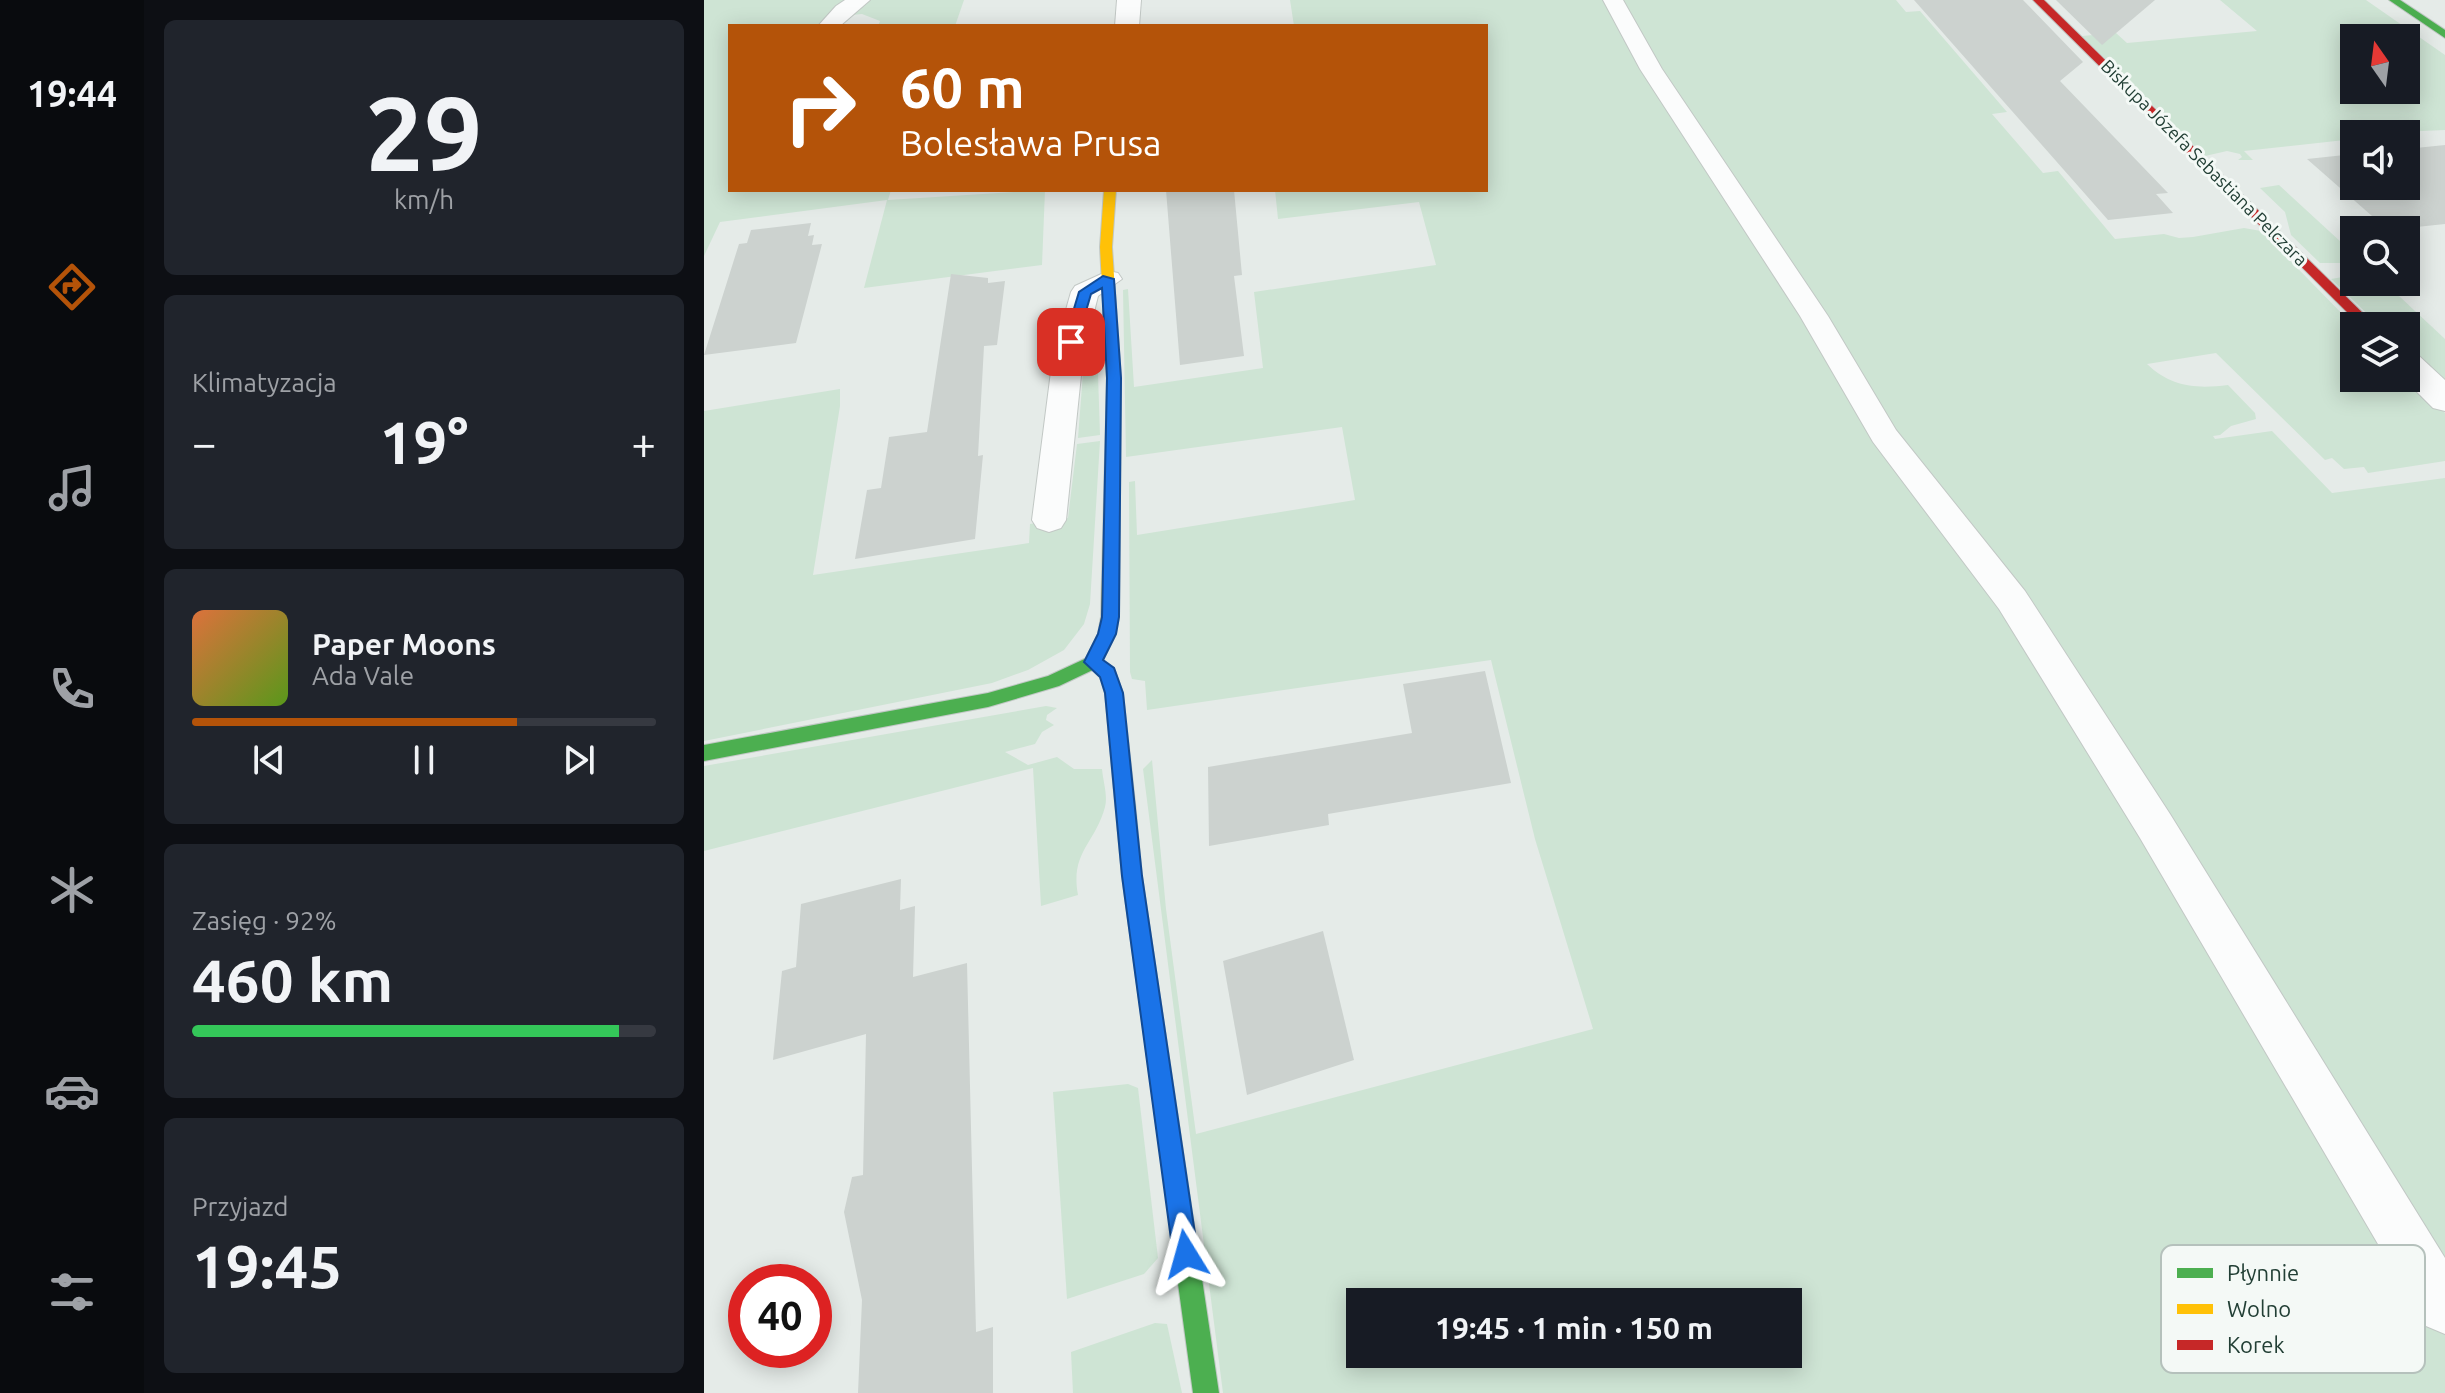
<!DOCTYPE html>
<html lang="pl">
<head>
<meta charset="utf-8">
<style>
  body { margin:0; font-family:Ubuntu,sans-serif; background:#20242c; color:#f1f3f6; height:100vh; display:flex; flex-direction:column; font-size:30px; white-space:nowrap }
  * { box-sizing:border-box; margin:0 }
  p { font-size:26px; color:#9ea1a6 }
  .icon { flex:none; width:44px; height:44px; fill:none; stroke:currentColor; stroke-width:2; stroke-linecap:round; stroke-linejoin:round }
  .map { position:relative; flex:1; overflow:hidden }
  .drawer { display:flex; flex-direction:column; gap:20px; padding:20px; background:#0d0f14; width:560px }
  .drawer>* { flex:none }
  .banner { position:absolute; left:24px; top:24px; width:760px; height:168px; border-radius:0px; box-shadow:0 4px 20px #0003; background:#b45309; color:#fff; overflow:hidden }
  .needle { width:52px; rotate:346deg }
  .tools { position:absolute; left:1636px; top:24px; display:grid; gap:16px }
  .tools a { display:grid; place-items:center; width:80px; height:80px; border-radius:0px; background:#171b24; box-shadow:0 4px 20px #0003; font-size:40px }
  .speed { position:absolute; left:24px; top:1264px; display:flex; gap:16px; font-size:40px; font-weight:700; text-align:center }
  .speed>* { display:grid; place-content:center; width:104px; height:104px; border-radius:50%; background:#171b24; box-shadow:0 4px 20px #0003; line-height:1 }
  .speed .limit { border:12px solid #d22; background:#fff; color:#111 }
  .pin { position:absolute; display:grid; place-items:center; width:68px; height:68px; color:#fff; margin:-34px; border-radius:16px; box-shadow:0 4px 12px #0006 }
  .me { position:absolute; width:88px; margin:-44px; rotate:352deg; stroke-linejoin:round; filter:drop-shadow(0 0 6px #0008) }
  .turn { display:flex; align-items:center; gap:28px; height:168px; padding:0 40px; font-size:36px }
  .turn .icon { width:104px; height:104px; stroke-width:2.5 }
  .turn b { display:block; font-size:56px; line-height:68px }
  .big { font-size:60px; font-weight:700; line-height:1.1 }
  .drawer .widget { flex:1; display:flex; flex-direction:column; justify-content:center; gap:12px; min-width:0; padding:0 28px; border-radius:12px; background:#20242c }
  .drawer .dial { align-items:center; gap:0 }
  .dial b { font-size:104px; line-height:1 }
  .song { display:flex; align-items:center; gap:24px }
  .cover { width:96px; height:96px; border-radius:12px; background:linear-gradient(135deg,hsl(20 70% 55%),hsl(90 70% 35%)) }
  .played { height:8px; border-radius:4px; background:linear-gradient(90deg,#b45309 70%,#363941 70%) }
  .keys { display:flex; justify-content:space-around; direction:ltr }
  .heat { display:flex; justify-content:space-between; align-items:center; font-size:44px; direction:ltr }
  .charge { height:12px; border-radius:6px; background:linear-gradient(90deg,#34c759 92%,#363941 0) }
  .trip { position:absolute; left:642px; top:1288px; width:456px; height:80px; border-radius:0px; background:#171b24; box-shadow:0 4px 20px #0003; font-weight:700; line-height:80px; text-align:center }
  main { display:flex; flex:1; min-height:0 }
  .menu { display:flex; flex-direction:column; width:144px; justify-content:space-around; align-items:center; background:#090b0e; color:#9ea1a6 }
  .menu .icon { width:56px; height:56px }
  .menu .on { color:#b45309 }
  .menu b { font-size:36px; color:#f1f3f6 }
  .map>svg:first-child { display:block }
  .green { fill:#cee4d4; fill-rule:evenodd }
  .building { fill:#ccd2cf }
  .lines { fill:none; stroke-linecap:round; stroke-linejoin:round }
  .lane-casing { stroke:#c2c8c5; stroke-width:2 }
  .street-casing { stroke:#c2c8c5; stroke-width:2 }
  .fast-casing { stroke:#c1c8c5; stroke-width:2 }
  .slow-casing { stroke:#c1c8c5; stroke-width:2 }
  .jam-casing { stroke:#c1c8c5; stroke-width:2 }
  .lane { fill:#fbfcfc; fill-rule:evenodd }
  .street { fill:#fbfcfc; fill-rule:evenodd }
  .fast { fill:#4caf50; fill-rule:evenodd }
  .slow { fill:#ffc107; fill-rule:evenodd }
  .jam { fill:#c62828; fill-rule:evenodd }
  .route { fill:#1a73e8; stroke:#114b97; stroke-width:2 }
  .labels { text-anchor:middle; stroke-width:6; stroke-linejoin:round; paint-order:stroke }
  .far-street-label { font-size:18px; fill:#223f35; stroke:#f4f9f6 }
  .key { fill:#f4f9f6; stroke:#b5c1bc; stroke-width:2 }
  .key-label { font-size:22px; fill:#223f35 }
</style>
</head>
<body>
<main>
<nav class="menu">
<b>19:44</b>
<svg class="icon on" aria-label="directions" viewBox="0 0 24 24"><path d="M12 3l9 9-9 9-9-9zM9 14v-3h6M13 9l2 2-2 2"/></svg>
<svg class="icon" aria-label="music" viewBox="0 0 24 24"><path d="M9 18V5l10-2v13"/><circle cx="6" cy="18" r="3"/><circle cx="16" cy="16" r="3"/></svg>
<svg class="icon" aria-label="phone" viewBox="0 0 24 24"><path d="M5 4h4l2 5-3 2q2 4 5 5l2-3 5 2v4C11 20 4 13 5 4z"/></svg>
<svg class="icon" aria-label="climate" viewBox="0 0 24 24"><path d="M12 3v18M4 7l16 10M4 17L20 7"/></svg>
<svg class="icon" aria-label="car" viewBox="0 0 24 24"><path d="M5 17H2v-5l4-1 3-4h7l3 4 3 1v5h-3M9 17h6M6 11h13"/><circle cx="7" cy="17" r="2"/><circle cx="17" cy="17" r="2"/></svg>
<svg class="icon" aria-label="filters" viewBox="0 0 24 24"><path d="M4 7h16M4 17h16"/><circle cx="9" cy="7" r="2"/><circle cx="15" cy="17" r="2"/></svg>
</nav>
<section class="drawer">
<div class="widget dial"><b>29</b><p>km/h</p></div>
<div class="widget"><p>Klimatyzacja</p>
<div class="heat"><a>−</a><b class="big">19°</b><a>+</a></div>
</div>
<div class="widget">
<div class="song"><i class="cover"></i><div><b>Paper Moons</b><p>Ada Vale</p></div></div>
<div class="played"></div>
<div class="keys"><svg class="icon" aria-label="previous" viewBox="0 0 24 24"><path d="M18 5L8 12l10 7zM5 5v14"/></svg><svg class="icon" aria-label="pause" viewBox="0 0 24 24"><path d="M8 5v14M16 5v14"/></svg><svg class="icon" aria-label="next" viewBox="0 0 24 24"><path d="M6 5l10 7-10 7zM19 5v14"/></svg></div>
</div>
<div class="widget"><p>Zasięg · 92%</p><b class="big">460 km</b><div class="charge"></div></div>
<div class="widget"><p>Przyjazd</p><b class="big">19:45</b></div>
</section>
<div class="map">
<svg width="1741" height="1393" viewBox="0 0 1741 1393">
  <rect width="100%" height="100%" fill="#e5ebe8"/>
  <g class="green">
    <polygon points="0,0 147,0 119,26 26,26 26,190 187,190 184,200 341,190 338,265 160,288 183,200 16,222 0,256"/>
    <polygon points="162,0 260,0 251,26 174,26 176,21 158,14 138,16"/>
    <path d="M586 0H1192L1202 12 1216 11 1303 112 1288 114 1339 173 1354 171 1411 239 1460 234 1475 238 1489 237 1540 228 1557 231 1650 326V378H1702V374L1741 413V461L1664 473 1660 467 1640 469 1628 458 1621 460 1512 353 1443 364C1467 387 1492 389 1524 385L1551 413 1552 419 1527 426 1516 435 1509 436 1511 439 1568 431 1628 493 1741 478V1393H519L439 769 448 760 462 909 492 1134 889 1029 831 839 787 660 443 710 441 681 428 679 426 672 425 482 431 481 433 535 651 500 638 427 422 457 419 290 424 289 430 387 559 368 550 292 732 265 715 202 574 219 571 190H782V26H590ZM656 1302H1084V1354H656Z"/>
    <path d="M1516 0H1662L1741 55V130L1650 134V139L1540 151 1549 160H1534L1538 157 1536 154 1523 151 1501 156 1378 36 1412 33 1423 43 1553 31ZM1650 38H1702V90H1650Z"/>
    <polygon points="1575,185 1650,254 1650,263 1616,263 1587,235 1581,212 1556,188"/>
    <polygon points="1650,275 1650,282 1680,282 1741,339 1741,389 1702,351 1702,326 1676,326 1627,279"/>
    <polygon points="392,313 396,435 374,438 379,373"/>
    <polygon points="136,389 136,406 109,575 325,543 326,524 364,518 373,444 396,441 386,604 380,624 360,650 324,670 288,683 0,741 0,411"/>
    <path d="M342 706 353 708 343 715 342 720 350 725 338 732 331 744 301 752 324 765 353 757 370 769H398C399 781 404 796 401 807 391 844 366 852 374 895L337 906 329 768 0 851V766Z"/>
    <polygon points="424,1084 434,1088 454,1258 440,1274 363,1299 349,1092"/>
    <polygon points="451,1323 463,1324 478,1393 369,1393 367,1352"/>
  </g>
  <g class="building">
    <polygon points="1210,0 1319,0 1379,62 1356,81 1464,193 1452,194 1469,213 1404,220"/>
    <polygon points="1352,0 1451,0 1398,45"/>
    <polygon points="1741,145 1741,224 1684,230 1603,159 1650,154 1650,186 1702,186 1702,149"/>
    <polygon points="462,190 530,190 538,275 530,276 540,356 476,365"/>
    <polygon points="107,223 104,236 110,235 108,245 118,244 92,343 0,355 35,244 43,243 47,230"/>
    <polygon points="247,274 284,278 284,283 301,281 293,345 280,346 274,456 279,455 271,539 151,559 163,490 177,488 185,437 223,432"/>
    <polygon points="781,671 807,783 624,814 625,825 505,846 504,767 708,733 699,684"/>
    <polygon points="197,879 196,910 211,906 209,977 263,963 272,1332 289,1327 289,1393 154,1393 158,1300 140,1212 148,1177 159,1175 162,1034 69,1060 78,971 92,967 97,904"/>
    <polygon points="619,931 650,1060 543,1095 519,961"/>
  </g>
  <g class="lines">
    <defs>
      <g id="lane">
        <polygon points="141,0 166,0 136,26 114,26 132,6"/>
        <polygon points="899,0 919,0 958,69 1124,316 1192,430 1321,591 1466,814 1741,1258 1741,1334 1722,1326 1436,838 1295,609 1169,442 1096,316 936,69"/>
        <polygon points="404,271 414,273 418,279 394,296 379,356 362,520 357,528 345,532 333,528 328,520 349,356 367,292 371,286"/>
      </g>
      <g id="street">
        <polygon points="413,0 437,0 435,26 411,26"/>
        <polygon points="1702,352 1714,355 1741,380 1741,411 1729,408 1699,378 1702,378"/>
      </g>
      <g id="fast">
        <polygon points="1685,0 1696,0 1741,30 1741,38"/>
        <polygon points="389,655 398,662 395,667 355,686 284,707 0,761 0,745 284,693 344,676"/>
        <polygon points="421,795 428,797 431,803 438,876 515,1393 489,1393 418,876 411,803 414,797"/>
      </g>
      <polygon id="slow" points="400,190 412,190 408,247 417,378 415,617 412,634 399,660 410,668 419,693 431,803 428,809 421,811 414,809 411,803 401,693 396,677 380,662 394,634 397,617 403,378 396,247"/>
      <polygon id="jam" points="1329,0 1340,0 1672,326 1657,326"/>
    </defs>
    <use href="#lane" class="lane-casing"/>
    <use href="#street" class="street-casing"/>
    <use href="#fast" class="fast-casing"/>
    <use href="#slow" class="slow-casing"/>
    <use href="#jam" class="jam-casing"/>
    <use href="#lane" class="lane"/>
    <use href="#street" class="street"/>
    <use href="#fast" class="fast"/>
    <use href="#slow" class="slow"/>
    <use href="#jam" class="jam"/>
  </g>
  <polygon class="route" points="399,276 410,279 417,378 415,617 412,634 399,660 410,668 419,693 438,876 494,1254 491,1262 482,1266 473,1262 469,1254 418,876 401,693 396,677 380,662 394,634 398,617 403,378 398,288 387,294 372,345 360,342 375,292"/>
  <g class="labels">
    <g class="far-street-label">
      <text transform="translate(1500 163) rotate(45)" y="6">Biskupa Józefa Sebastiana Pelczara</text>
    </g>
  </g>
  <rect x="1457" y="1245" width="264" height="128" rx="12" class="key"/>
  <rect x="1473" y="1268" width="36" height="10" fill="#4caf50"/>
  <rect x="1473" y="1304" width="36" height="10" fill="#ffc107"/>
  <rect x="1473" y="1340" width="36" height="10" fill="#c62828"/>
  <g class="key-label">
    <text x="1523" y="1281">Płynnie</text>
    <text x="1523" y="1317">Wolno</text>
    <text x="1523" y="1353">Korek</text>
  </g>
</svg>
<div class="tools">
<a><svg class="needle" viewBox="-14 -14 28 28"><path d="M0-13l5 13h-10z" fill="#e53935"/><path d="M0 13l5-13h-10z" fill="#9ea1a6"/></svg></a>
<a><svg class="icon" aria-label="sound" viewBox="0 0 24 24"><path d="M4 9h4l5-4v14l-5-4H4zM17 9q2 3 0 6"/></svg></a>
<a><svg class="icon" aria-label="search" viewBox="0 0 24 24"><circle cx="10" cy="10" r="6"/><path d="M15 15l6 6"/></svg></a>
<a><svg class="icon" aria-label="layers" viewBox="0 0 24 24"><path d="M12 4l9 5-9 5-9-5zM3 14l9 5 9-5"/></svg></a>
</div>
<div class="speed"><div class="limit">40</div></div>
<div class="pin" style="left:367px;top:342px;background:#d93025"><svg class="icon" aria-label="arrive" viewBox="0 0 24 24"><path d="M6 21V4h12l-3 4 3 4H6"/></svg></div>
<svg class="me" style="left:482px;top:1254px" viewBox="-20 -20 40 40"><path d="M0-17L14 15 0 8-14 15z" fill="#1a73e8" stroke="#fff" stroke-width="4"/></svg>
<div class="trip">19:45 · 1 min · 150 m</div>
<div class="banner">
<div class="turn"><svg class="icon" aria-label="right" viewBox="0 0 24 24"><path d="M7 20v-9h11M14 6l5 5-5 5"/></svg><div><b>60 m</b>Bolesława Prusa</div></div>
</div>
</div>
</main>
</body>
</html>
